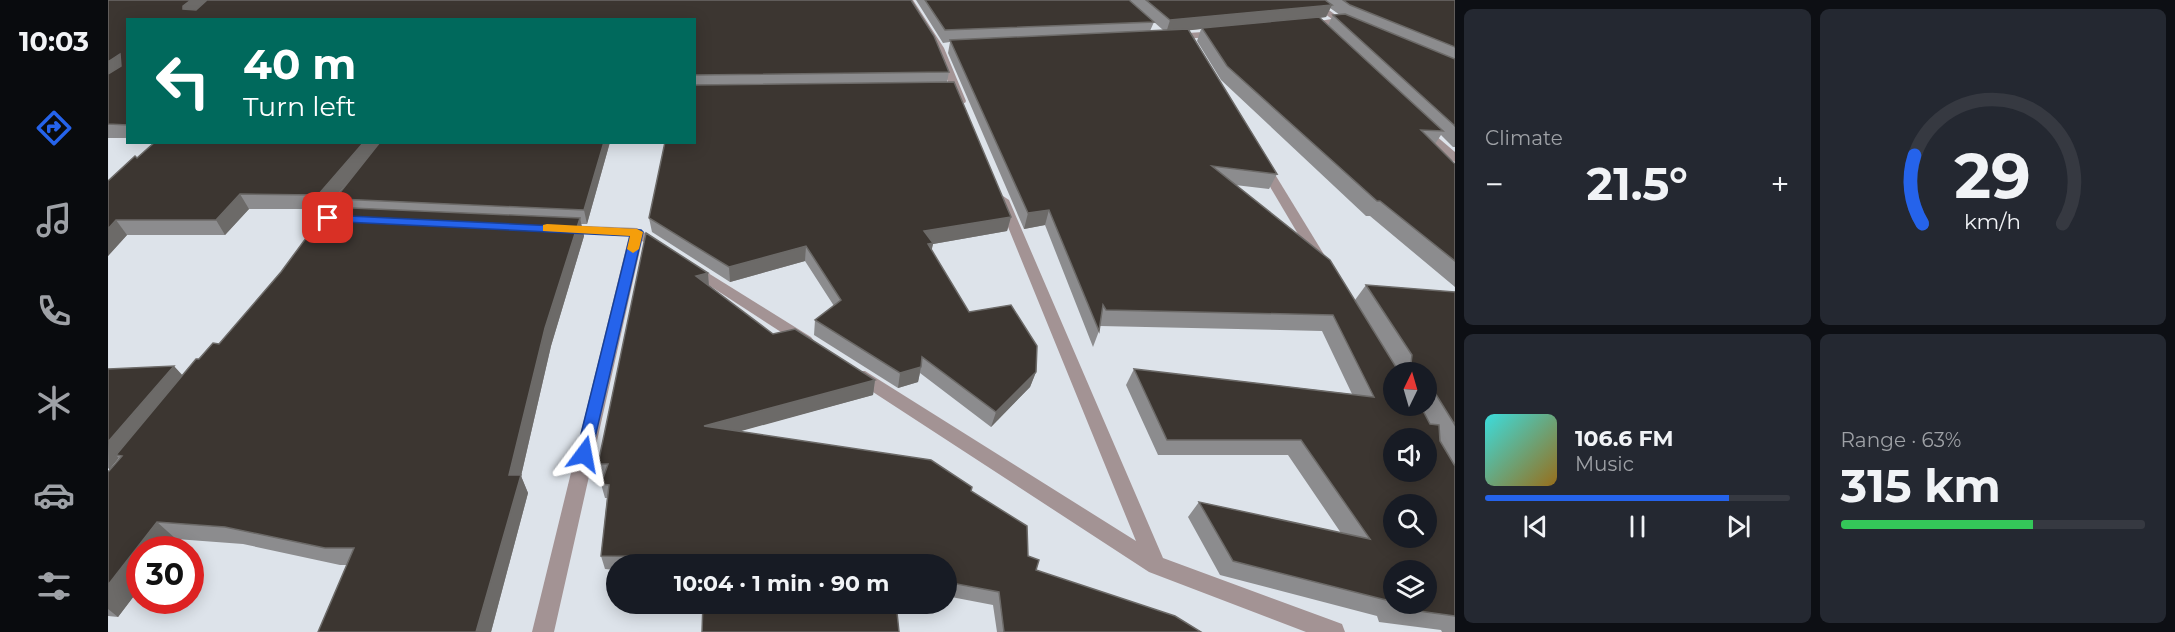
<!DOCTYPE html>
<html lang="en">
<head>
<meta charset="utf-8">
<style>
  body { margin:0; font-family:Montserrat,sans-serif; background:#242831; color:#f1f3f6; height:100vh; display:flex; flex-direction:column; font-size:22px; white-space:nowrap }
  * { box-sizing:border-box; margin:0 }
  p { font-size:20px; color:#9ea1a6 }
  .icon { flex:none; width:33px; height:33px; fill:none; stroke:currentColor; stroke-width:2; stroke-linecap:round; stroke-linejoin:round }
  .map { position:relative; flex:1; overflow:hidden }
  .side { display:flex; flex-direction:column; gap:9px; padding:9px; background:#0d0f14; width:720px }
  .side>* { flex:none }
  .top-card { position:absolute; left:18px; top:18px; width:570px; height:126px; border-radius:0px; box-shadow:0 3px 15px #0003; background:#00695c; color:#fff; overflow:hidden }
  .needle { width:39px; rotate:5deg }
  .fabs { position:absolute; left:1275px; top:362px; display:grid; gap:12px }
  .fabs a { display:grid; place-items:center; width:54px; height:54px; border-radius:50%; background:#171b24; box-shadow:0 3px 15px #0003; font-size:30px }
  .speed { position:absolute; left:18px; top:536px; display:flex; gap:12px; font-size:30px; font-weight:700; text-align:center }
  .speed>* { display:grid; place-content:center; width:78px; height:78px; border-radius:50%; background:#171b24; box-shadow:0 3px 15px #0003; line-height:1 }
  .speed .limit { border:9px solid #d22; background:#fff; color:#111 }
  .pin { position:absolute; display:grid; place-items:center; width:51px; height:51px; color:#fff; margin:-26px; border-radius:12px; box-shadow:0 3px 9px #0006 }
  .me { position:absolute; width:66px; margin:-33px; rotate:13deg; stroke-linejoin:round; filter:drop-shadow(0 0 4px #0008) }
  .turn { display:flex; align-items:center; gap:21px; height:126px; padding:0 18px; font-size:27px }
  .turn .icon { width:78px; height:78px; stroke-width:2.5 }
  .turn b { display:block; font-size:42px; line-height:51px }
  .big { font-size:45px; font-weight:700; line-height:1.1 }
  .side .tile { flex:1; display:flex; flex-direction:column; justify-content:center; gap:9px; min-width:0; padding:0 21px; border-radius:9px; background:#242831 }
  .side .dial { align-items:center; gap:0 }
  .dial svg { height:156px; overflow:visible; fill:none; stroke:#363941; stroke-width:7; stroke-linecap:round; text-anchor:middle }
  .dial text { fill:#f1f3f6; stroke:none }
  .song { display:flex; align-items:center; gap:18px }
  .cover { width:72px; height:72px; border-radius:9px; background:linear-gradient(135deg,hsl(180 70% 55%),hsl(40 70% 35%)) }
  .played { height:6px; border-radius:3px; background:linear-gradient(90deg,#2563eb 80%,#363941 80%) }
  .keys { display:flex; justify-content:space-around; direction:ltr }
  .heat { display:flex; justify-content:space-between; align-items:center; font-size:33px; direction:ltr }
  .charge { height:9px; border-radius:4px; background:linear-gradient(90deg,#34c759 63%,#363941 0) }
  .side .tiles { flex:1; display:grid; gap:9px; grid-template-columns:repeat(2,1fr) }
  .trip { position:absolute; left:498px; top:554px; width:351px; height:60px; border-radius:30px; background:#171b24; box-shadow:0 3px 15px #0003; font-weight:700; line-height:60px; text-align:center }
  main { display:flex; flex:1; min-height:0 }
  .dock { display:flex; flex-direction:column; width:108px; justify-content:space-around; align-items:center; background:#090b0e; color:#9ea1a6 }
  .dock .icon { width:42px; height:42px }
  .dock .selected { color:#2563eb }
  .dock b { font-size:27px; color:#f1f3f6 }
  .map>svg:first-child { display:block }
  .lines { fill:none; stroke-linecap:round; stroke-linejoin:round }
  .street { fill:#a39394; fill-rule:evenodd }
  .wall { fill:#8c8c8e; fill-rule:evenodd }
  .shaded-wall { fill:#6c6a68 }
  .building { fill:#3c3631; stroke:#6c6a68; stroke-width:1.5; fill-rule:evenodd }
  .route { fill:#2563eb; stroke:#184099; stroke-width:1.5 }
  .slow { fill:#f59e0b }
</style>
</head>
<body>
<main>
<nav class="dock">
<b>10:03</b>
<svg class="icon selected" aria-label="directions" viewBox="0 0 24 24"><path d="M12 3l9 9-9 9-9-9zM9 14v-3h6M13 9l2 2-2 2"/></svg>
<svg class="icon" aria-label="music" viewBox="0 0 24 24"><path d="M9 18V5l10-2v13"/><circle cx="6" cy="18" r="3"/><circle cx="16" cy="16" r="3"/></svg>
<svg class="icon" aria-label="phone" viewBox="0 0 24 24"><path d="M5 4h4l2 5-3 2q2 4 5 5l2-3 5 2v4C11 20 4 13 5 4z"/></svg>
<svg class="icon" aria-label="climate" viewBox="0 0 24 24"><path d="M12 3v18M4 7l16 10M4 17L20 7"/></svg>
<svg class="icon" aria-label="car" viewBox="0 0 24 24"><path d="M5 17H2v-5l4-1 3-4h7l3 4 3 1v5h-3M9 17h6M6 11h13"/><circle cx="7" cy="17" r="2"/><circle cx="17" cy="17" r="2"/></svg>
<svg class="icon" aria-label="filters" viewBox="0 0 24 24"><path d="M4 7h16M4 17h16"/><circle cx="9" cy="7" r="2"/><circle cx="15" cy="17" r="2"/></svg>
</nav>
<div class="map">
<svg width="1347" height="632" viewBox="0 0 1347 632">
  <rect width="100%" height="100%" fill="#dde3ea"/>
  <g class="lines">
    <g class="street">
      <polygon points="797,0 805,0 836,48 858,101 857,103 848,101 826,48"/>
      <polygon points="1197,0 1207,0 1236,21 1214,26 1218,30 1210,32 1203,24 1204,22 1224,19"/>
      <polygon points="1111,31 1116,34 1114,36 1064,40 1059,37 1064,34"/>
      <polygon points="1314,124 1347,152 1347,162 1343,160 1310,129 1310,125"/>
      <polygon points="1154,159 1160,163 1220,261 1218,264 1213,265 1206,261 1148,163"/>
      <polygon points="895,196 901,200 1055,558 1226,621 1234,624 1237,632 1198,632 1041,572 745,379 743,375 745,371 757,371 1028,541 889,200"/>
      <polygon points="454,225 529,228 561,248 554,252 534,241 446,632 424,632 521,236 449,232 447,229"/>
      <polygon points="584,263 703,337 706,341 703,345 693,345 579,271 577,268"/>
    </g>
  </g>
  <g class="wall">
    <polygon points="0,0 803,0 826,36 841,72 839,82 846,82 903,217 899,231 825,244 823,250 861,312 903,305 929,346 928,372 922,387 883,427 812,373 810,382 790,388 706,335 707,320 726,306 697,261 622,282 544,232 541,218 557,142 586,142 586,20 20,20 20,138 0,138"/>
    <path d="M808 0H1347V147H1345L1333 135 1327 144 1347 164V287L1262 216H1258L1113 80 1089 41 1093 29 1081 30 1169 174 1161 189 1127 185 1247 300 1258 285 1347 292V632H1334L1333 630 1271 622 1269 616 1112 575 1080 517 1091 502 1233 533 1180 455H1050L1018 385 1026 369 1244 394 1214 331 992 326 991 331 985 347 937 225 916 229 840 53 842 42 835 43ZM1222 8 1232 15H1225L1220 25 1212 18 1218 17ZM1046 22 1055 30 1042 31ZM1286 372H1318V405H1286ZM1286 570 1318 603H1286Z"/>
    <polygon points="502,142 479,224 473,224 476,236 443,346 413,476 420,493 383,632 210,632 239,565 232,565 135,544 68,539 32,549 32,588 10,617 0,616 0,472 12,459 10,458 0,469 0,369 74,376 91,359 111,344 236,207 230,195 240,182 217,209 141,209 117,235 19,235 0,256 0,181 29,158"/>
    <polygon points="600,273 601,286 665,334 767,380 765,395 631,431 863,492 920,556 928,570 1093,632 889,632 885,605 838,596 838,564 508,564 508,570 497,569 493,556 499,498 497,498 493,484 495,478 490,464"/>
  </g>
  <g class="shaded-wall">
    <polygon points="83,0 103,0 82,18 75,9 75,6"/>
    <polygon points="1224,5 1218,17 1095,29 1094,28 1093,29 1058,33 1062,20"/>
    <polygon points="12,54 20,66 0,80 0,62"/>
    <polygon points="256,142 274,142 217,209 210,195"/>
    <polygon points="496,142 502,142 479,224 476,210"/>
    <polygon points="132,194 141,209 117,235 108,220"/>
    <polygon points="941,210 937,225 916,229 920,213"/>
    <polygon points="903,217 899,231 825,244 822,258 816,231"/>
    <polygon points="472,218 476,236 443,346 413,476 420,493 383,632 368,632 401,475 437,328"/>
    <polygon points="8,220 19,235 0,256 0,229"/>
    <polygon points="698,246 697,261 622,282 621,267"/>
    <polygon points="600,273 601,288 588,276"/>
    <polygon points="66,366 77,378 8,455 11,458 1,470 0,442"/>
    <polygon points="813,367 810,382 790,388 792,373"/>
    <polygon points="928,372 922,387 883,427 888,412"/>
    <polygon points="767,380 765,395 597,441 596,426"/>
    <polygon points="49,522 68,539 61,549 32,549 32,588 10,617 0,609 0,585"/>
  </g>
  <g class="building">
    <polygon points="0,0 83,0 75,6 75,9 88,10 99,0 803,0 826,36 841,72 586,75 586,20 20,20 20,125 0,124 0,74 13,66 12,54 0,62"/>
    <polygon points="817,0 1021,0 1046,22 837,30"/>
    <polygon points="1038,0 1217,0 1224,5 1062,20"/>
    <polygon points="1235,0 1347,0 1347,47 1242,5"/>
    <polygon points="1237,14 1347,59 1347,126 1225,15"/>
    <polygon points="1211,17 1335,131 1313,130 1347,164 1347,261 1272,201 1269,201 1119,66 1094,28"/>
    <path d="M1080 29 1169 174 1104 166 1222 260 1291 372H1286V405H1312L1322 424 1331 425 1332 441 1347 466V616L1289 608 1287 603H1318V570H1286V602L1125 561 1091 502 1262 539 1193 440H1059L1026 369 1266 397 1225 315 998 310 995 305 991 331 941 210 920 213 842 40ZM1286 438H1318V471H1286ZM1286 504H1318V537H1286Z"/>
    <polygon points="846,82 903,217 816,231 825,243 820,244 861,312 903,305 929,346 928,372 888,412 814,357 813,367 792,373 707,320 733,300 698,246 621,267 541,218 557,142 586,142 586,85"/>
    <polygon points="47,142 256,142 210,195 132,194 108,220 8,220 0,229 0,181 27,156 29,158"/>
    <polygon points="272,142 496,142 476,210 231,199 234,195 230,195"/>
    <polygon points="221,207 472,218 437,328 401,475 413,475 368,632 210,632 246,548 217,548 117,527 49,522 0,585 0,472 14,456 8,455 88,359 91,359 105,343 111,344 173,272"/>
    <polygon points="538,233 600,273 588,276 665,334 687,329 767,380 596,426 823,460 864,487 863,491 919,526 920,556 931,560 928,570 1067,616 1093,632 896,632 891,592 838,582 838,564 597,564 597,557 493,556 501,485 493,484 500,464 490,464"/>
    <polygon points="1258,285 1347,292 1347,425 1324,388 1318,388 1318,372 1302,372 1304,355"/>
    <polygon points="66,366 0,442 0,369"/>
    <polygon points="595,603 788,603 791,632 594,632"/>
  </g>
  <polygon class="route" points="220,215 533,230 535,232 482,459 476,461 471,459 468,454 522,236 216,221 214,218"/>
  <polygon class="slow" points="439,224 529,229 535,232 531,249 525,253 519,249 522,236 435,231 435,225"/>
</svg>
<div class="fabs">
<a><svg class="needle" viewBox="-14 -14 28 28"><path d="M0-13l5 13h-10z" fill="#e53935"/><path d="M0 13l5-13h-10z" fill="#9ea1a6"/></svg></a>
<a><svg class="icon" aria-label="sound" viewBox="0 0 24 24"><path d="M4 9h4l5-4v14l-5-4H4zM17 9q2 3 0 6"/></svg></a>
<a><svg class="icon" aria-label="search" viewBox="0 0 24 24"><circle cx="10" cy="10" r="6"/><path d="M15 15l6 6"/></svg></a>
<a><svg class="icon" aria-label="layers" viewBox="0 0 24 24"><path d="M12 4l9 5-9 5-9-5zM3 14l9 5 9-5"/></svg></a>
</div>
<div class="speed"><div class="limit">30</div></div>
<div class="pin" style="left:220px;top:218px;background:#d93025"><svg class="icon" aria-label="arrive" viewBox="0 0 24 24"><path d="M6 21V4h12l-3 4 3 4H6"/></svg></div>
<svg class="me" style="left:476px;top:454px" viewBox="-20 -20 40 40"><path d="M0-17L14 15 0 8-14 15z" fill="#2563eb" stroke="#fff" stroke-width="4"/></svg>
<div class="trip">10:04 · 1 min · 90 m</div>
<div class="top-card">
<div class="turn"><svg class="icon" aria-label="left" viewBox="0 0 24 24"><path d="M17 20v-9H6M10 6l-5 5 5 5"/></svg><div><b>40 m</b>Turn left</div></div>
</div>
</div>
<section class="side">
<div class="tiles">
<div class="tile"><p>Climate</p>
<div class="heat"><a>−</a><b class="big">21.5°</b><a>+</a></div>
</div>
<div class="tile dial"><svg viewBox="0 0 100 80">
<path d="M14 69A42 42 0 1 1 86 69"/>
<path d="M14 69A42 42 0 0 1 10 34" stroke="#2563eb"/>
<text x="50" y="56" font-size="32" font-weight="700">29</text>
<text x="50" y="72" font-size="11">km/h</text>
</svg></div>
<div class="tile">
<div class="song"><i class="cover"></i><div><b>106.6 FM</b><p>Music</p></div></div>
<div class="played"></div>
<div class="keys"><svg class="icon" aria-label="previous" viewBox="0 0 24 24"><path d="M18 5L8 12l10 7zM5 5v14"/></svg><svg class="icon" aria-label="pause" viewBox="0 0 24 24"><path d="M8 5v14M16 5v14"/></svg><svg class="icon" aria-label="next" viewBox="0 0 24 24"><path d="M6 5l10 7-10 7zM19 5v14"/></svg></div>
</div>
<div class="tile"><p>Range · 63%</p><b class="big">315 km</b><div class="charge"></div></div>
</div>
</section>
</main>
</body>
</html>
